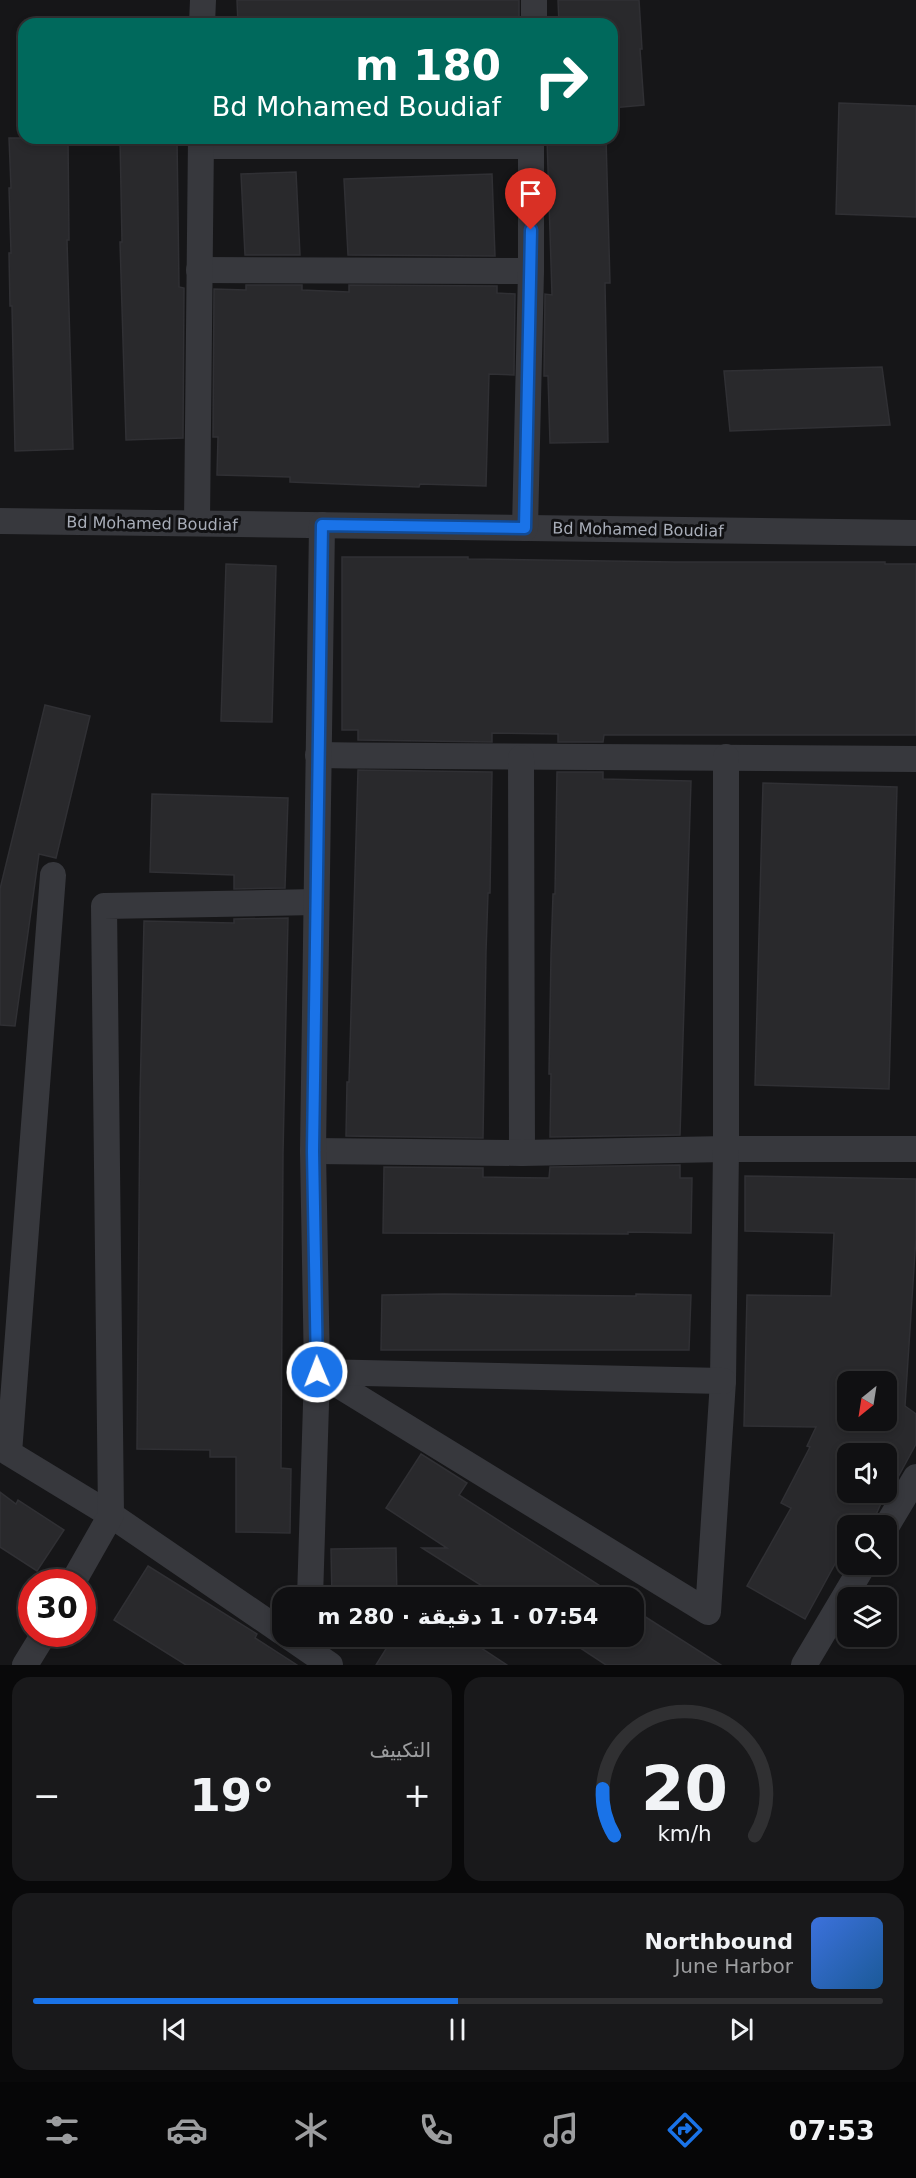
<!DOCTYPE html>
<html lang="ar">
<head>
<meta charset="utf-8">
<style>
  body { margin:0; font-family:"DejaVu Sans",Vazirmatn,sans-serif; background:#19191b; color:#f1f3f6; direction:rtl; height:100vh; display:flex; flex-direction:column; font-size:22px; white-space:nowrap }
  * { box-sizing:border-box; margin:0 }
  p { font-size:20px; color:#9c9d9f }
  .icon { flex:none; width:33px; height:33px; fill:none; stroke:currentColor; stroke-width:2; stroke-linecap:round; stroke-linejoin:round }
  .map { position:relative; height:1665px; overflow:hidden; direction:ltr }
  .sheet { display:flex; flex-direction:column; gap:12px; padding:12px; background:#09090a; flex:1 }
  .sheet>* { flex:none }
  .guide { position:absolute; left:18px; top:18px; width:600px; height:126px; border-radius:18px; box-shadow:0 3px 9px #0003,0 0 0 2px #303032; direction:rtl; background:#00695c; color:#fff; overflow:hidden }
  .needle { width:39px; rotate:210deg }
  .buttons { position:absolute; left:837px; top:1371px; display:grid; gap:12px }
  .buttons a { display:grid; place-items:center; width:60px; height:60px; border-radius:12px; background:#101012; box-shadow:0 3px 9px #0003,0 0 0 2px #303032; font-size:30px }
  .speed { position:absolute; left:18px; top:1569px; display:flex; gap:12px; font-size:30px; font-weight:700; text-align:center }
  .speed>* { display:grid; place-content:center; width:78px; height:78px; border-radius:50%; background:#101012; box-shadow:0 3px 9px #0003,0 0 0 2px #303032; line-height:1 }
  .speed .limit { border:9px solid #d22; background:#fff; color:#111 }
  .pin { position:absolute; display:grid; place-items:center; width:51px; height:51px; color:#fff; margin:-62px -26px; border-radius:50% 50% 50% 0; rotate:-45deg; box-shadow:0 0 6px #0007 }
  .pin .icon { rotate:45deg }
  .me { position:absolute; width:66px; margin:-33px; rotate:359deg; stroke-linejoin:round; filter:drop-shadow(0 0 4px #0008) }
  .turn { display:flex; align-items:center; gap:21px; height:126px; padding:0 18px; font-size:27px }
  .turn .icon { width:78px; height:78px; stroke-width:2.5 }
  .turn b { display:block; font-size:42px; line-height:51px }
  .big { font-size:45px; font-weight:700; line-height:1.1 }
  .sheet .widget { flex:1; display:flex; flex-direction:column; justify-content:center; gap:9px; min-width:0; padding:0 21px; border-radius:18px; background:#19191b }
  .sheet .dial { align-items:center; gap:0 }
  .dial svg { height:156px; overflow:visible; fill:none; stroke:#303032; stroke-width:7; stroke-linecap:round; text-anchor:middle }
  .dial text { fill:#f1f3f6; stroke:none }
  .song { display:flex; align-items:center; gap:18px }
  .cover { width:72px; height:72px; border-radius:9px; background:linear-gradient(135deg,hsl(220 70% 55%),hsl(210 70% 35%)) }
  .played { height:6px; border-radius:3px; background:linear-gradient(90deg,#1a73e8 50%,#303032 50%) }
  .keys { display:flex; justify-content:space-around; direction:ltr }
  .heat { display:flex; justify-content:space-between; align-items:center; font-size:33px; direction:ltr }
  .sheet .tiles { flex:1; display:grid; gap:12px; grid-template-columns:1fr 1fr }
  .widget:last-child { grid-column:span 2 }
  .trip { position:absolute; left:272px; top:1587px; width:372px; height:60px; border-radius:18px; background:#101012; box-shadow:0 3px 9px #0003,0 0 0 2px #303032; font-weight:700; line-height:60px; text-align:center; direction:rtl }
  .menu { display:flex; height:96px; justify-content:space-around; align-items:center; background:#060607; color:#9c9d9f }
  .menu .icon { width:42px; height:42px }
  .menu .current { color:#1a73e8 }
  .menu b { font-size:27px; color:#f1f3f6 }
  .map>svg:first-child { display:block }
  .building { fill:#29292c; stroke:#303034; stroke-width:1.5; fill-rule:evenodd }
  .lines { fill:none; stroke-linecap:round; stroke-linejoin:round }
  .minor { stroke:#37383d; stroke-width:26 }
  .route-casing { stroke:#114b97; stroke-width:15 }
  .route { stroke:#1a73e8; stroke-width:10 }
  .labels { text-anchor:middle; stroke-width:6; stroke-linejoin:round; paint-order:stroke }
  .street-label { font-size:16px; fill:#a8adb8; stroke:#111113 }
</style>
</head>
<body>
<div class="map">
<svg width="916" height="1665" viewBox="0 0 916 1665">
  <rect width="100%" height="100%" fill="#161618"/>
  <g class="building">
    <polygon points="237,0 519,0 519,22 471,24 238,24"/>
    <polygon points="558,0 639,0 642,49 640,49 644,105 612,108 612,24 559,24"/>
    <polygon points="839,103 916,106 916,217 836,214"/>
    <polygon points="9,138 68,138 69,240 67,240 73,449 15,451 12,306 10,306 9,253 11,253 9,188 11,188"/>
    <polygon points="120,138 177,138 179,287 184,288 183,438 126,440 120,242 122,242"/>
    <polygon points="547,138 606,138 610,283 605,283 608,442 550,443 548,376 544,376 545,294 552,295"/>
    <polygon points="296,172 300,255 245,255 241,174"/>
    <polygon points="492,174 495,256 348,255 344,179"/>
    <polygon points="246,285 302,285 302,290 349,292 349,285 497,286 497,293 515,294 514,375 489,374 486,486 420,484 419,487 364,485 290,482 290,477 217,475 218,437 213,437 214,289 246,290"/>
    <polygon points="882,367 890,425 730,431 724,371"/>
    <polygon points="342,557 468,557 468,559 675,562 885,562 885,564 916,564 916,735 604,735 603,742 558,742 558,734 492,733 492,742 358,740 358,730 342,730"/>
    <polygon points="226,564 276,566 272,722 221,721"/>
    <polygon points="45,705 90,716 56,858 39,854 15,1026 0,1025 0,889"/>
    <polygon points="358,770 492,772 490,893 488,893 486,952 483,1138 346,1136 347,1082 349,1082"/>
    <polygon points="557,772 603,772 603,779 691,781 680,1135 550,1137 551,1074 549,1074 551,955 553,894 555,894"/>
    <polygon points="763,783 897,787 889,1089 755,1085"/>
    <polygon points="152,794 288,798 285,888 234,889 234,875 150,872"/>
    <polygon points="288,918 283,1154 281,1468 291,1469 290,1533 236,1532 236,1457 210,1457 210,1450 137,1449 140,1098 144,921 234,923 234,919"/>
    <polygon points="680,1165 680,1178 692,1178 691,1233 628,1232 628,1234 383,1233 384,1167 483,1168 483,1177 549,1178 550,1167"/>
    <path d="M745 1176 916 1179V1237L905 1406 916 1414V1444L891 1490 888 1489 886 1491V1454H848V1492H886L871 1526H848V1540L805 1619 747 1586 791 1508 781 1503 810 1447 807 1446 816 1427 744 1426 747 1295 831 1296 834 1233 745 1231ZM848 1382H886V1420H848Z"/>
    <polygon points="444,1294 636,1296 636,1294 691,1295 689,1350 381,1350 382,1295"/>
    <polygon points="421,1454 467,1483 459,1495 619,1598 501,1598 422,1548 447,1548 386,1508"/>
    <polygon points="0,1492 16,1504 18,1500 64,1530 37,1571 0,1547"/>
    <polygon points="396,1548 397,1598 332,1598 331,1549"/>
    <polygon points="148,1566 257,1634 255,1638 297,1665 186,1665 114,1620"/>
    <polygon points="633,1609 721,1665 606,1665 562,1636 633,1636"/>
    <polygon points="394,1636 463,1636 507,1665 376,1665"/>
  </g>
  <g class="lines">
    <g class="minor">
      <polyline points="202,24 203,0"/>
      <polyline points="534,24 534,0"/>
      <polyline points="201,146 531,146"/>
      <polyline points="199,270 531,271"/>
      <polyline points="0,521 916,533"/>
      <polyline points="197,523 201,138"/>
      <polyline points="525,528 531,271 531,138"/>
      <path d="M318 755C517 758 716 756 916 759"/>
      <polyline points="521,758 522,1153"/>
      <polyline points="53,875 9,1453 111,1515 282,1632"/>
      <polyline points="313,1151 522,1153 726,1149 916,1149"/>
      <polyline points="317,1372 708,1612 723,1381 726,1149 726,757"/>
      <polyline points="318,1372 723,1381"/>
      <polyline points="886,1527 916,1477"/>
      <polyline points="73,1582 111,1515 104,906 316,902"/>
      <polyline points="310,1598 317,1372 313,1151 322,525"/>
      <polyline points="288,1636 330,1665"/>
      <polyline points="25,1665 44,1634"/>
      <polyline points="804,1665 864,1564"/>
    </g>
  </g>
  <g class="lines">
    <defs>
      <polyline id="route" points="317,1372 313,1151 322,525 525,528 531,230"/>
    </defs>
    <use href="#route" class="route-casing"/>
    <use href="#route" class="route"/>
  </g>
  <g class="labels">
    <g class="street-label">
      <text transform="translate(152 523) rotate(1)" y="6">Bd Mohamed Boudiaf</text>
      <text transform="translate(638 529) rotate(1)" y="6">Bd Mohamed Boudiaf</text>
    </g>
  </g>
</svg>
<div class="buttons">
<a><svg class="needle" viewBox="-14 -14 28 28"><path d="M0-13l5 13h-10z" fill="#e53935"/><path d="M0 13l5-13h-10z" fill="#9c9d9f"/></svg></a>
<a><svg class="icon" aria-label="sound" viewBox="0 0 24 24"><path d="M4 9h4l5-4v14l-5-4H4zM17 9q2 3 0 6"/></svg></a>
<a><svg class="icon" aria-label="search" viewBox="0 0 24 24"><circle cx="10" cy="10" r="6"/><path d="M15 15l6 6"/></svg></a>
<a><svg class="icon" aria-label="layers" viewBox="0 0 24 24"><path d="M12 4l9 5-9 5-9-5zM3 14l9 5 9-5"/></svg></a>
</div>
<div class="speed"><div class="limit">30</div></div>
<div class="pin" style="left:531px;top:230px;background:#d93025"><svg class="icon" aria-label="arrive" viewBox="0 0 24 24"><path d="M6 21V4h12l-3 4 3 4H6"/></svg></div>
<svg class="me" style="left:317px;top:1372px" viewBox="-20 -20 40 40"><circle r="17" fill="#1a73e8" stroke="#fff" stroke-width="3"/><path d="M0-11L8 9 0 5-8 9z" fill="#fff"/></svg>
<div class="trip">07:54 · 1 دقيقة · 280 m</div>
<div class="guide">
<div class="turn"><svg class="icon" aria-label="right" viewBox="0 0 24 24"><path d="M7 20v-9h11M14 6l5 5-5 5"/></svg><div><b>180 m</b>Bd Mohamed Boudiaf</div></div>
</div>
</div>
<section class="sheet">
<div class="tiles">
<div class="widget dial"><svg viewBox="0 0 100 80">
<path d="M14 69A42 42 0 1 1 86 69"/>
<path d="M14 69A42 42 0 0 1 8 45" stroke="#1a73e8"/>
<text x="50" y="56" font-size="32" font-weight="700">20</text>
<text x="50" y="72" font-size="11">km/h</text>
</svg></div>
<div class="widget"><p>التكييف</p>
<div class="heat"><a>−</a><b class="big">19°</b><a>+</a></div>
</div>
<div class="widget">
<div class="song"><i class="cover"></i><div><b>Northbound</b><p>June Harbor</p></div></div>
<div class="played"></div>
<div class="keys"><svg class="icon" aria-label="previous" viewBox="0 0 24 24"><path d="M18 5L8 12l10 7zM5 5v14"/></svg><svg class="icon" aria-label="pause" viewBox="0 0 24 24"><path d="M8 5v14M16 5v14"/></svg><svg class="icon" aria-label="next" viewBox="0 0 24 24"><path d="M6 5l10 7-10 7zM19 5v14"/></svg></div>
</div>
</div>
</section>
<nav class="menu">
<b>07:53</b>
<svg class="icon current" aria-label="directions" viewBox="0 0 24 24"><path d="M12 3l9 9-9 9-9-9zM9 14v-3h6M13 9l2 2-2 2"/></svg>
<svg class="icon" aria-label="music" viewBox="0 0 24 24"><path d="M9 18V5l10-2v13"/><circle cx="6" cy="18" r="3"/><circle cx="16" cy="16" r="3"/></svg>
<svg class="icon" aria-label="phone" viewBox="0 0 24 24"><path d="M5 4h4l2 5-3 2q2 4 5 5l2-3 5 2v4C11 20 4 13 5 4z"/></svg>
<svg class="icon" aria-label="climate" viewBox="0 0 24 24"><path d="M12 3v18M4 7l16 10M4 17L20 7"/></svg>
<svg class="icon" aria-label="car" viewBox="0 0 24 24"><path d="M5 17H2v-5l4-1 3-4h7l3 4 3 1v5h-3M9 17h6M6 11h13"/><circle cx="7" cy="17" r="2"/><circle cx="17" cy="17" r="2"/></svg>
<svg class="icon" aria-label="filters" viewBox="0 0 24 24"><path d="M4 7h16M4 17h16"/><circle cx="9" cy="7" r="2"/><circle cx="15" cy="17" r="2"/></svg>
</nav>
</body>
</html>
